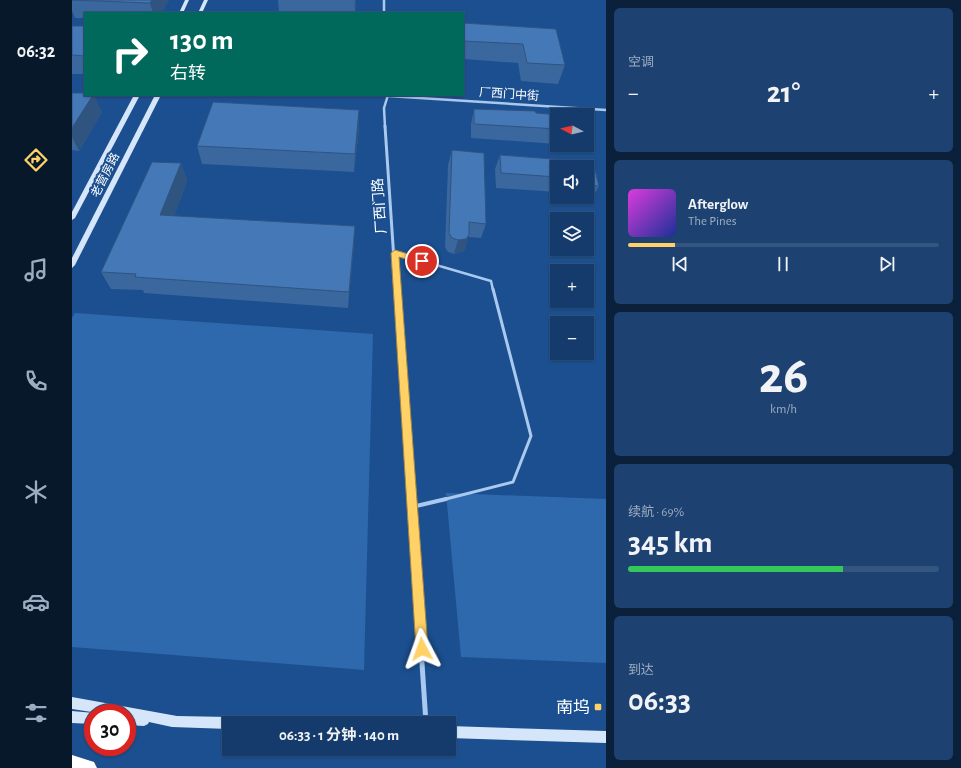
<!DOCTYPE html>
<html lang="zh">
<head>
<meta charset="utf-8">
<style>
  body { margin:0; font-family:"Alegreya Sans","Noto Sans SC",sans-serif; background:#1d4271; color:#f1f3f6; height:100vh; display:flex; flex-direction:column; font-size:15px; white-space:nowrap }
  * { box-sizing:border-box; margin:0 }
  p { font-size:13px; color:#9dadc1 }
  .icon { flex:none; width:22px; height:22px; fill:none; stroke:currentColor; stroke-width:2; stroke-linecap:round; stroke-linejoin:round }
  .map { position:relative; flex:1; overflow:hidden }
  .side { display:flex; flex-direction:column; gap:8px; padding:8px; background:#0b203b; width:355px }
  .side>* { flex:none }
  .banner { position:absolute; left:12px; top:12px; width:380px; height:84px; border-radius:0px; box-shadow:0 1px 3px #0004,0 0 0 1px #33557e; background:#00695c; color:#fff; overflow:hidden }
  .needle { width:26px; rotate:277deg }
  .controls { position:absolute; left:478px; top:108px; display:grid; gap:8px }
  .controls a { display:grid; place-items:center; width:44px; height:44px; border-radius:0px; background:#143b6b; box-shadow:0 1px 3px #0004,0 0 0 1px #33557e; font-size:20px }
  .speed { position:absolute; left:12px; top:704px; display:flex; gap:8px; font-size:20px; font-weight:700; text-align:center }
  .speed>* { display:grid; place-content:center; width:52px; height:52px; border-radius:50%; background:#143b6b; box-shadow:0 1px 3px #0004,0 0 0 1px #33557e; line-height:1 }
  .speed .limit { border:6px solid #d22; background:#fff; color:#111 }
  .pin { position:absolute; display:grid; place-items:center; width:34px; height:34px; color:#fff; margin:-17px; border:2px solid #fff; border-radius:50%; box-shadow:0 1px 4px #0007 }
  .me { position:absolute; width:44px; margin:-22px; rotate:356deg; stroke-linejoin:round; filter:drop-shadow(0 0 3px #0008) }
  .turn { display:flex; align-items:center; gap:14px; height:84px; padding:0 20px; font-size:18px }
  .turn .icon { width:52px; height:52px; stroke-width:2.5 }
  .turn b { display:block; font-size:28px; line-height:34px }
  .big { font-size:30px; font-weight:700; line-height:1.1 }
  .side .card { flex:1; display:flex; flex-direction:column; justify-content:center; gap:6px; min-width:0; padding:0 14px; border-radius:6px; background:#1d4271 }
  .side .dial { align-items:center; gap:0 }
  .dial b { font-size:52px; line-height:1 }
  .song { display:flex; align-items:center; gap:12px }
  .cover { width:48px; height:48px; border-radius:6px; background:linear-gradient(135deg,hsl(300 70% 55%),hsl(230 70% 35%)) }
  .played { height:4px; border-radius:2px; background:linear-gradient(90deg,#ffd166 15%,#33557e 15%) }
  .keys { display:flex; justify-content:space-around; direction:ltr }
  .heat { display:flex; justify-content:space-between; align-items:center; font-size:22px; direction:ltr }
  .charge { height:6px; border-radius:3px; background:linear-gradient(90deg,#34c759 69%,#33557e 0) }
  .trip { position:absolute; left:150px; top:716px; width:234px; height:40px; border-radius:0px; background:#143b6b; box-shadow:0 1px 3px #0004,0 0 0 1px #33557e; font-weight:700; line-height:40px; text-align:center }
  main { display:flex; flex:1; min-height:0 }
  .menu { display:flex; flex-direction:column; width:72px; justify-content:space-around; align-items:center; background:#08182b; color:#9dadc1 }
  .menu .icon { width:28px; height:28px }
  .menu .current { color:#ffd166 }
  .menu b { font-size:18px; color:#f1f3f6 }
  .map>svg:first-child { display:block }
  .green { fill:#2e69ad }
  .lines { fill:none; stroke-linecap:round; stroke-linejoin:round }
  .lane-far2 { stroke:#a9c9ee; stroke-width:2.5 }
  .lane-far1 { stroke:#a9c9ee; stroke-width:3 }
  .lane { stroke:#a9c9ee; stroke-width:4 }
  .street-far3 { stroke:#a9c9ee; stroke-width:2.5 }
  .street-far2 { stroke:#a9c9ee; stroke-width:3 }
  .street-far1 { stroke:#a9c9ee; stroke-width:4 }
  .street { stroke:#a9c9ee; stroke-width:5 }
  .secondary { fill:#d6e6fa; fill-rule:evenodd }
  .highway { fill:#fff; fill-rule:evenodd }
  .wall { fill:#3a679d }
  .shaded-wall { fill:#305480 }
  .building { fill:#4478b7; stroke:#305480 }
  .route { fill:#ffd166; stroke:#a68842 }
  .poi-dot { fill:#ffd166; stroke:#1b4f8f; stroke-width:1.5 }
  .labels { text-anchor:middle; stroke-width:4; stroke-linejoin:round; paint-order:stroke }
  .far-street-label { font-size:12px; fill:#fff; stroke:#1b4f8f }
  .street-label { font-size:14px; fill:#fff; stroke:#1b4f8f }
  .near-poi-label { font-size:17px; fill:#fff; stroke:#1b4f8f; text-anchor:end }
</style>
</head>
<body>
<main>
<nav class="menu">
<b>06:32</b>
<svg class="icon current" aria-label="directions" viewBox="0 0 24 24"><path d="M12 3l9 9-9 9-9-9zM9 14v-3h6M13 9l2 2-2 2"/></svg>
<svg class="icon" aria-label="music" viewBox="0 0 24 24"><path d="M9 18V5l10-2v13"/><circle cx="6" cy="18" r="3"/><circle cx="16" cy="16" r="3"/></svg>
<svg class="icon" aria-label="phone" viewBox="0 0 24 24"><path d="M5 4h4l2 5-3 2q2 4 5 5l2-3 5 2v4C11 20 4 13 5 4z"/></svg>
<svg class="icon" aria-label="climate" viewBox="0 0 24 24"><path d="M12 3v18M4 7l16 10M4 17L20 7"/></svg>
<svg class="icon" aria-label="car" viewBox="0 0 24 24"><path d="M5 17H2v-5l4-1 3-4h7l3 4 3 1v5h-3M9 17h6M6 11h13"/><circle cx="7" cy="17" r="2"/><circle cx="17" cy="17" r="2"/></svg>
<svg class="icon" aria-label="filters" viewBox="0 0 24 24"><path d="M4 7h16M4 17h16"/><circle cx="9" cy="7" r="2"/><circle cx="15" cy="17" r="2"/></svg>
</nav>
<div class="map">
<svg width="534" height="768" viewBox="0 0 534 768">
  <rect width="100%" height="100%" fill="#1b4f8f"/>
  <g class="green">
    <polygon points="3,313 301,334 292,670 0,647 0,318"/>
    <polygon points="374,493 534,499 534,663 389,657"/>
  </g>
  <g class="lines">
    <polyline class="lane-far2" points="323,253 419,281 421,290"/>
    <polyline class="lane-far1" points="370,500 441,482 459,436 421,289"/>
    <polyline class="lane" points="340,507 374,499"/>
    <g class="street-far3">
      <polyline points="312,0 312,13"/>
      <polyline points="316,96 534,110"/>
      <polyline points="313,127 312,108 316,95"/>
    </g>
    <polyline class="street-far2" points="313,126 324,290"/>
    <polyline class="street-far1" points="324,289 339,500"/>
    <polyline class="street" points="339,499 354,723"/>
    <g class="secondary">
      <polygon points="113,0 117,0 111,13 107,13"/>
      <polygon points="132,0 136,0 130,13 126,13"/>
      <polygon points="62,95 68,95 3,218 0,220 0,212"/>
      <polygon points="83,95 89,95 3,265 0,268 0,258"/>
      <polygon points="0,697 105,716 157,717 161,719 163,723 157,723 157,729 100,727 77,722 76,724 72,726 55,725 55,713 26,713 0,709"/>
      <polygon points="0,711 22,713 21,713 21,724 0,723"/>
      <polygon points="377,726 534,731 534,743 377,738"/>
    </g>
    <polygon class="highway" points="0,755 22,762 25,768 0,768"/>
  </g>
  <g class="wall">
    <polygon points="0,0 97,0 89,13 13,13 13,18 3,18 0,11"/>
    <polygon points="206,0 284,0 283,13 207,13"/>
    <polygon points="391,23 484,29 493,65 486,84 449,81 446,63 391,59"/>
    <rect x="0" y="26" width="13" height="48"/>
    <polygon points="0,93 30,112 7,151 0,150"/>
    <polygon points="402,109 485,115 485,142 484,144 399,138 399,124"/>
    <polygon points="287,129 282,172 130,164 125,146"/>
    <polygon points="380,150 414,224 409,238 396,237 393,249 390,252 382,254 376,252 373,247 376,165"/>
    <polygon points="428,155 521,162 527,186 519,200 508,200 506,203 498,203 491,199 491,197 515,197 515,167 485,167 485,192 424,188 423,169"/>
    <polygon points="109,163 115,181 102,216 282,244 276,308 72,293 71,290 39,289 29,272"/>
  </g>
  <g class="shaded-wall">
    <polygon points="80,0 97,0 89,13 81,13 78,3"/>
    <polygon points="283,0 284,0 282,13"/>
    <polygon points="21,95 22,95 30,112 7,151 0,137 0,128"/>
    <polygon points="287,110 287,129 282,172 283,154"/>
    <polygon points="109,163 115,181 96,233 88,215"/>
    <polygon points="283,226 282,244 276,308 277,292"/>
    <polygon points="397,235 393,249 390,252 382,254 386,240"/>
  </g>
  <g class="building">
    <polygon points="0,0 80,0 78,3"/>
    <polygon points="391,23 484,29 493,65 455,63 451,44 391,41"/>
    <polygon points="0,26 13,26 13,56 0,55"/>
    <polygon points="0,93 13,93 13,95 21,95 0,128"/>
    <polygon points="141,102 287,110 283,154 125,146"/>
    <polygon points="402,109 463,111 464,113 488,115 485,115 485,129 402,124"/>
    <polygon points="380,150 412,153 414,224 397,222 397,235 394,239 386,240 380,238 377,233"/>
    <polygon points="428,155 521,162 527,186 516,185 515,186 515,167 485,167 485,177 429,173"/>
    <polygon points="80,162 109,163 88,215 283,226 277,292 63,277 64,274 29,272"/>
  </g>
  <polygon class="route" points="323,250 353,259 354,261 350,264 327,257 356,649 354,653 350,655 346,653 344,649 319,253"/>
  <rect class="poi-dot" x="522" y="703" width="8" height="8" rx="2"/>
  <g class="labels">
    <g class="far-street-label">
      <text transform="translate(437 94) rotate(4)" y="4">厂西门中街</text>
      <text transform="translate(33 175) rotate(-63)" y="4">老营房路</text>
    </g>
    <g class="street-label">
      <text transform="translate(307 206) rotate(-94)" y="5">厂西门路</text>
    </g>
    <g class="near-poi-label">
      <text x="518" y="713">南坞</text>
    </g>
  </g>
</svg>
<div class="controls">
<a><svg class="needle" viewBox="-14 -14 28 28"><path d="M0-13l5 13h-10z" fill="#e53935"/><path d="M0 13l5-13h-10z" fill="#9dadc1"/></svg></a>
<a><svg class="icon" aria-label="sound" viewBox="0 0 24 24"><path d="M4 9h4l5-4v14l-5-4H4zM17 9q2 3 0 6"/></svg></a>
<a><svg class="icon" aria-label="layers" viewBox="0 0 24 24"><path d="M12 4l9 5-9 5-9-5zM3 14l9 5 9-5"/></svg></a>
<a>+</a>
<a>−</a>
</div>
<div class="speed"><div class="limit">30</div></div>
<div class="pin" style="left:350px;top:261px;background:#d93025"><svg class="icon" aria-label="arrive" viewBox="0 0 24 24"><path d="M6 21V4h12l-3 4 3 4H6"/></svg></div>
<svg class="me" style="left:350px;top:649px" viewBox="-20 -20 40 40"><path d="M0-17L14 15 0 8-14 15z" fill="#ffd166" stroke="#fff" stroke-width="4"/></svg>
<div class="trip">06:33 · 1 分钟 · 140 m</div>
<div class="banner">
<div class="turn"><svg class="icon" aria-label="right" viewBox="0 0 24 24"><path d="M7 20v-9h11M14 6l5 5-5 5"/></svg><div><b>130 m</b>右转</div></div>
</div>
</div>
<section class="side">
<div class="card"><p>空调</p>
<div class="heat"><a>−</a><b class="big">21°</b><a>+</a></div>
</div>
<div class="card">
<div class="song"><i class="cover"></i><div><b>Afterglow</b><p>The Pines</p></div></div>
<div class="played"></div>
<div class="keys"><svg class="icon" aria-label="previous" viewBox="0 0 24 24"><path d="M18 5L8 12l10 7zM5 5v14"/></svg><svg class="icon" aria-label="pause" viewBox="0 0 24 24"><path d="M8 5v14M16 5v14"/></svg><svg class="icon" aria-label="next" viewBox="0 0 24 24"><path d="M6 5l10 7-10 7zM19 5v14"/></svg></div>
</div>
<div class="card dial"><b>26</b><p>km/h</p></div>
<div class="card"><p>续航 · 69%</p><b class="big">345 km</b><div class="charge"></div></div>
<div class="card"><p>到达</p><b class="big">06:33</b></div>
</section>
</main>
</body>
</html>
